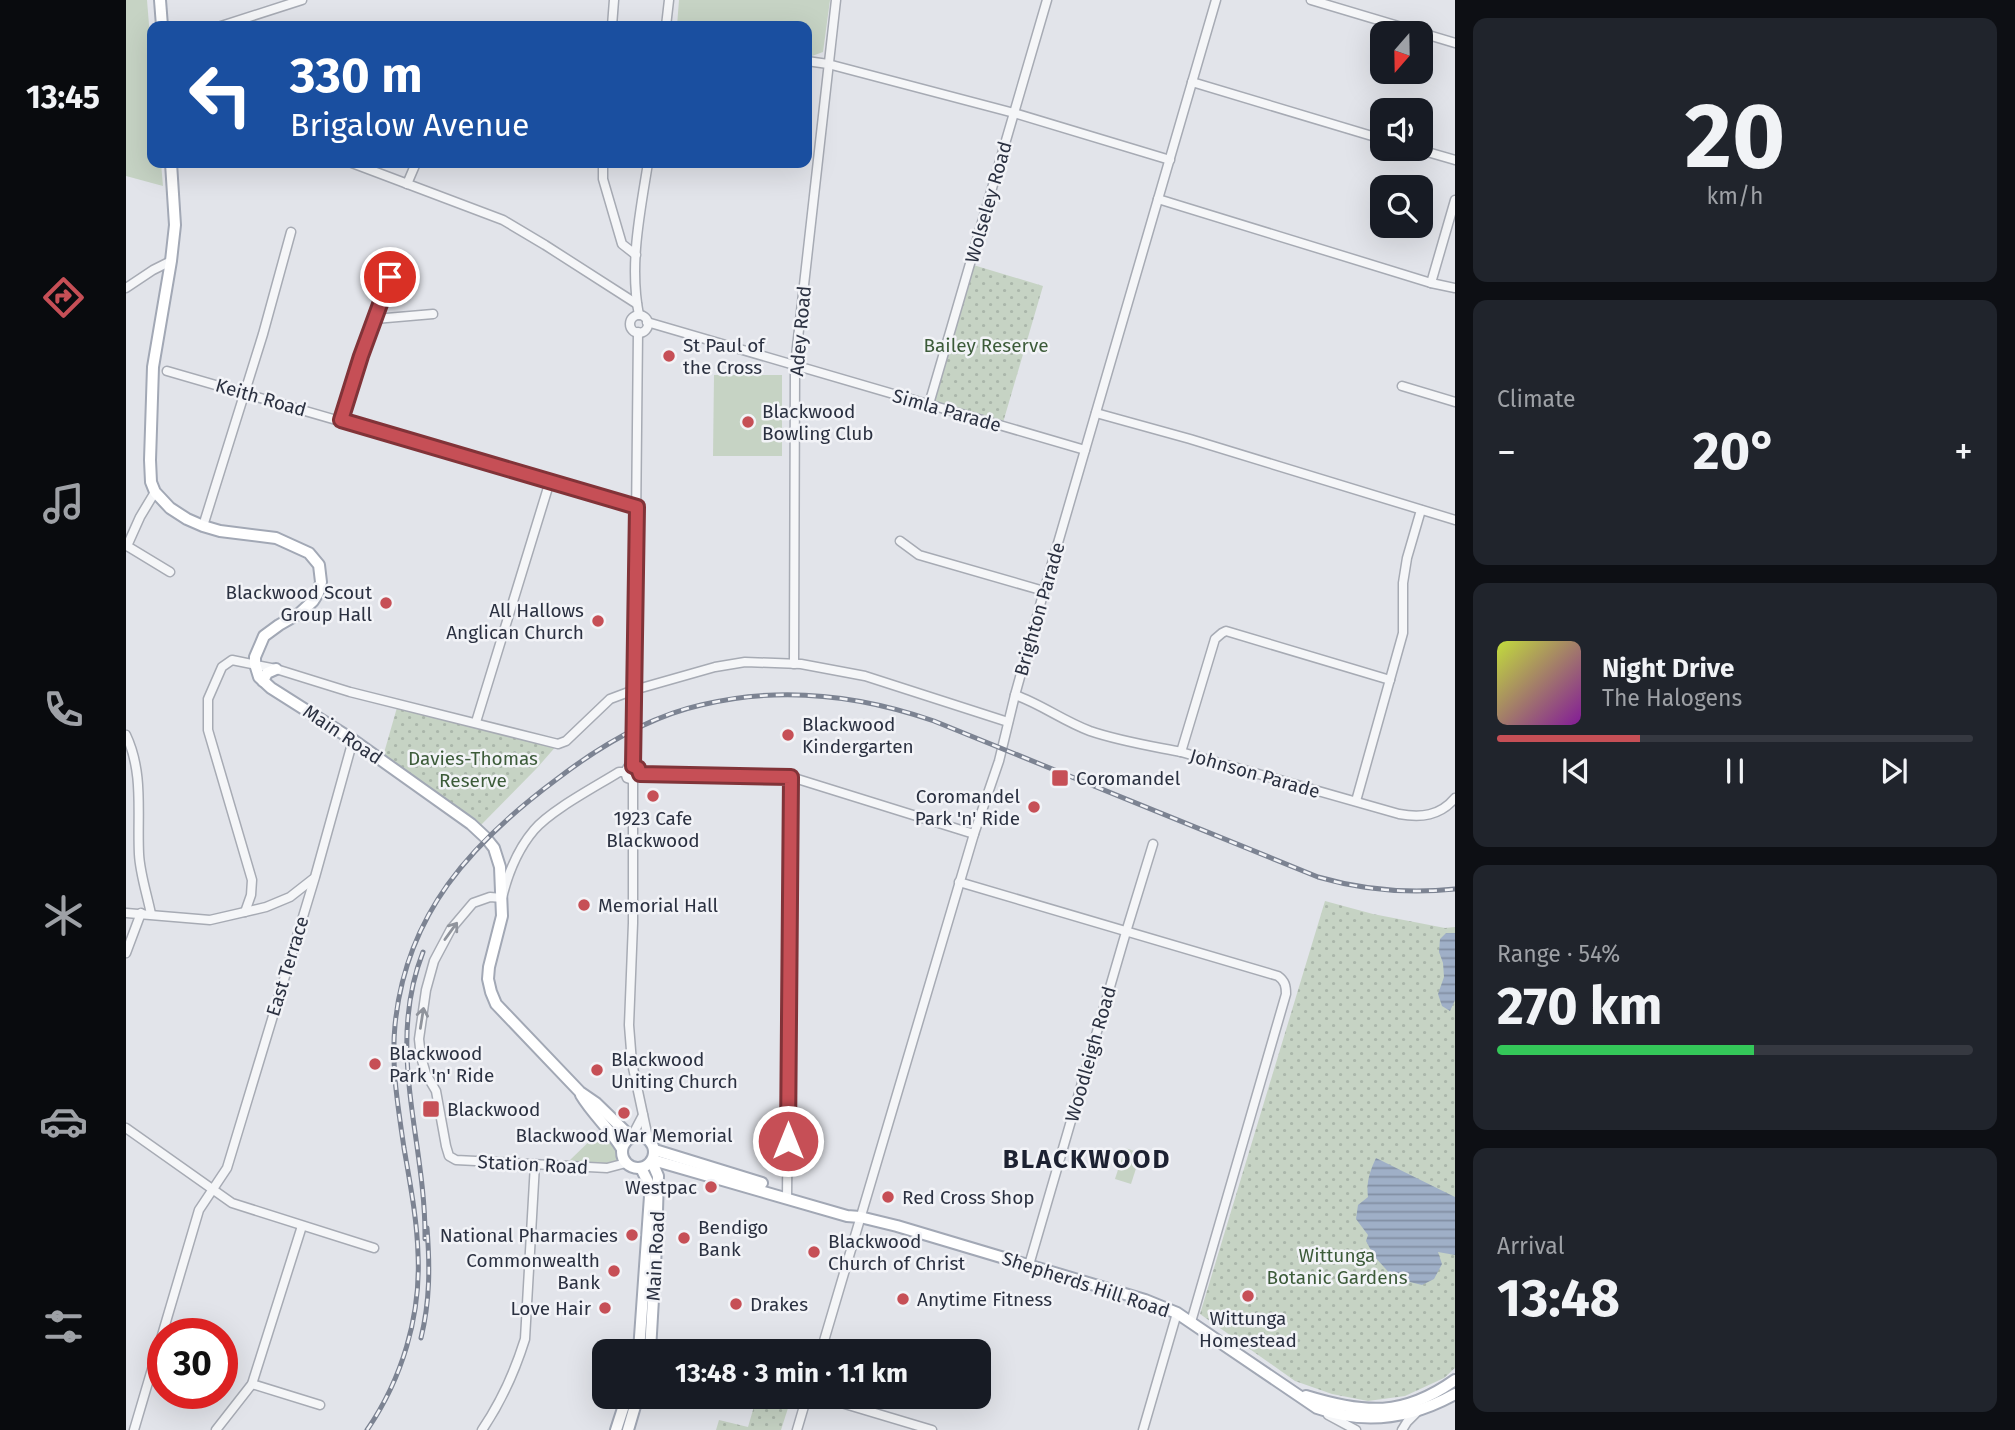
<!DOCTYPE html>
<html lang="en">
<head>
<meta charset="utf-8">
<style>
  body { margin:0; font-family:"Fira Sans",sans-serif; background:#20242c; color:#f1f3f6; height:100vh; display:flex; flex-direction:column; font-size:26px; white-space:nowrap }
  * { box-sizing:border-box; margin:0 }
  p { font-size:23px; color:#9ea1a6 }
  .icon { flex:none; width:38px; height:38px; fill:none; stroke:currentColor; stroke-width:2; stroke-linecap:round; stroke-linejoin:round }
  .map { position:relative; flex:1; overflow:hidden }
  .panel { display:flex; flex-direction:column; gap:18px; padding:18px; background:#0d0f14; width:560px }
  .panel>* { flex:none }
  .top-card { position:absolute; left:21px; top:21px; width:665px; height:147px; border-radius:14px; box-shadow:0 7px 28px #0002; background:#1a4fa0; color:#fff; overflow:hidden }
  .needle { width:46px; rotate:200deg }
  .fabs { position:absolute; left:1244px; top:21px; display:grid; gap:14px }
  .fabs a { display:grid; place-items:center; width:63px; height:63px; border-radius:14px; background:#171b24; box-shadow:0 7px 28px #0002; font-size:35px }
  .speed { position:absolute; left:21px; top:1318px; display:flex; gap:14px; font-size:35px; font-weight:700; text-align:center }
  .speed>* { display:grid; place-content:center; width:91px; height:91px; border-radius:50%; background:#171b24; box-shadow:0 7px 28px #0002; line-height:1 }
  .speed .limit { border:10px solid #d22; background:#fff; color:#111 }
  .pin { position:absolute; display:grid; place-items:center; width:60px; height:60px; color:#fff; margin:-30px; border:4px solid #fff; border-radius:50%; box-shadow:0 2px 7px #0007 }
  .me { position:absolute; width:77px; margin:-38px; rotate:0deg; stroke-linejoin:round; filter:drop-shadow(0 0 5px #0008) }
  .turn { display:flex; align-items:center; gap:24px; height:147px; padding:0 28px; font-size:32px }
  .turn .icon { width:91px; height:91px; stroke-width:2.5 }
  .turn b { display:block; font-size:49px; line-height:60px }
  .big { font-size:52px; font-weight:700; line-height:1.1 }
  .panel .card { flex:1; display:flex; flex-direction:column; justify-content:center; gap:10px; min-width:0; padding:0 24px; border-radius:14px; background:#20242c }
  .panel .dial { align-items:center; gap:0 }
  .dial b { font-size:91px; line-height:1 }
  .song { display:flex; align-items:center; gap:21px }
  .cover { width:84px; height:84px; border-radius:10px; background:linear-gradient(135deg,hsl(70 70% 55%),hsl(290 70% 35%)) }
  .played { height:7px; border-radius:4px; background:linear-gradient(90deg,#c64f56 30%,#363941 30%) }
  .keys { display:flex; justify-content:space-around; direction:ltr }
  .heat { display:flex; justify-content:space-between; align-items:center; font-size:38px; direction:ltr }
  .charge { height:10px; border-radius:5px; background:linear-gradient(90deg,#34c759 54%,#363941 0) }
  .trip { position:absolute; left:466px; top:1339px; width:399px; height:70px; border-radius:14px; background:#171b24; box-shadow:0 7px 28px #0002; font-weight:700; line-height:70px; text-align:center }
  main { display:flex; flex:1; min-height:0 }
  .tabs { display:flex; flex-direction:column; width:126px; justify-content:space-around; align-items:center; background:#090b0e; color:#9ea1a6 }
  .tabs .icon { width:49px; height:49px }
  .tabs .on { color:#c64f56 }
  .tabs b { font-size:32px; color:#f1f3f6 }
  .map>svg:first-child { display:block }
  .grass { fill:#c6d3c4 }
  .park { fill:url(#park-dots) }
  .water { fill:url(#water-rules) }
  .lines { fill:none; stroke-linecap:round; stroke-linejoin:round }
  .minor-casing { stroke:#a7abb4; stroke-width:11 }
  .major-casing { stroke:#a2a8b5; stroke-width:14 }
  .minor { stroke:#f5f6f8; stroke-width:8 }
  .major { stroke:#fff; stroke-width:10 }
  .rail-casing { stroke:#7c8392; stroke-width:5 }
  .rail { stroke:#f2f3f7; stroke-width:2.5; stroke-dasharray:8; stroke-linecap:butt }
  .minor-bridge-casing { stroke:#a7abb4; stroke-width:11; stroke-linecap:butt }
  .minor-bridge { stroke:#f5f6f8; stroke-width:8 }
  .oneway { stroke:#90949c }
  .route-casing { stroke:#813338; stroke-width:18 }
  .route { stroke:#c64f56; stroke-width:12 }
  .poi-dot { fill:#c64f56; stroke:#f2f3f7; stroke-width:2.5 }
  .labels { text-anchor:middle; stroke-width:5; stroke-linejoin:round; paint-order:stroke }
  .street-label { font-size:19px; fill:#2b3141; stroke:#f2f3f7 }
  .poi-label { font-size:19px; fill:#2b3141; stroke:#f2f3f7; text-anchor:start }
  .park-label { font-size:19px; fill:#3c5b39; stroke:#f2f3f7 }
  .district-label { font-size:26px; font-weight:bold; letter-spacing:2px; fill:#1d2232; stroke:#f2f3f7 }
</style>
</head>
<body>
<main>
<nav class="tabs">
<b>13:45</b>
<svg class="icon on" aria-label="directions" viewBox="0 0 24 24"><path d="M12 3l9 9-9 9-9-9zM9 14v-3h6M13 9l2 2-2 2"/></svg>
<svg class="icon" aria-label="music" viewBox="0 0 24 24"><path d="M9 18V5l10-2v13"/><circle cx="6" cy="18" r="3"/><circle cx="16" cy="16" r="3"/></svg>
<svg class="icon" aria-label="phone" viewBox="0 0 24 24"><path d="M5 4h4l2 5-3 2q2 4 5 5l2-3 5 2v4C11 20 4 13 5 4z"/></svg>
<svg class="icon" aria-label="climate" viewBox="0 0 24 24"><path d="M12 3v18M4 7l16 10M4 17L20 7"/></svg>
<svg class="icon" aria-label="car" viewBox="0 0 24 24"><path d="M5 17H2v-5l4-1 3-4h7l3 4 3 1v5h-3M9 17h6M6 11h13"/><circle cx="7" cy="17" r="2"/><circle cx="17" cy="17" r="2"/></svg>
<svg class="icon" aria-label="filters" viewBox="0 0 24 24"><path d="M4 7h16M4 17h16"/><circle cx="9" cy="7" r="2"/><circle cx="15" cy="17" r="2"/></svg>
</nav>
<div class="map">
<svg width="1329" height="1430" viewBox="0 0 1329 1430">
  <defs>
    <pattern id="park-dots" width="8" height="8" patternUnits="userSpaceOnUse" patternTransform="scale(1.75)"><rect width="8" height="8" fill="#c6d3c4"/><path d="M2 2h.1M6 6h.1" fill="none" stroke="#aab6aa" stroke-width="1.8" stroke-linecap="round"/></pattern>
    <pattern id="water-rules" width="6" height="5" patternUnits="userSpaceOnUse" patternTransform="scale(1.75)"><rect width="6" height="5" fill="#9fafc7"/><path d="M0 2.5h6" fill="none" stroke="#828fa3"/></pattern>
  </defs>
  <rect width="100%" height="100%" fill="#e2e4ea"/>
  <g class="grass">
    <polygon points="0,0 21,0 26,62 26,163 35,163 37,186 0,176"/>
    <polygon points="553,0 704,0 697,52 686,56 681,55 681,26 551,26"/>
    <polygon points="588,375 656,375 656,456 587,456"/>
    <polygon points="477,1128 488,1146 491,1162 481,1165 442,1162"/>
    <polygon points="999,1148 1015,1153 1005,1184 989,1179"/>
  </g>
  <g class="park">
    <polygon points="844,264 917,286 876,426 803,405"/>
    <polygon points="272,704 432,744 411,768 351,829 256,760"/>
    <polygon points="1199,901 1247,914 1319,928 1329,927 1329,1368 1318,1378 1279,1396 1242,1401 1206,1394 1169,1381 1074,1314"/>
    <polygon points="631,1396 666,1398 669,1401 667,1406 663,1405 655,1430 590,1430 593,1420 622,1427"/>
  </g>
  <g class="water">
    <polygon points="1320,933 1329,933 1329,1000 1324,1011 1316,1006 1312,994 1318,977 1317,963 1313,952 1314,939"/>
    <path d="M1250 1158 1329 1197V1255L1312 1252 1316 1264 1308 1279 1296 1285 1268 1278 1248 1256 1240 1241 1242 1235 1230 1219 1232 1205 1242 1197C1240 1182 1244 1171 1250 1158Z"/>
  </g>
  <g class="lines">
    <defs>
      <g id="minor">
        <polyline points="1185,0 1329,43"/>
        <polyline points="95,26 176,0"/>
        <polyline points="486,26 488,0"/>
        <polyline points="540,26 543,0"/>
        <polyline points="681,61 702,64 888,113 1044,160"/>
        <polyline points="1066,82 1256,139"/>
        <polyline points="1291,149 1329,160"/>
        <polyline points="226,163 377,220 419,245 511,304"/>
        <polyline points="477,163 477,179 496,244 510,255"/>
        <polyline points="281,184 290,163"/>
        <polyline points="1032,199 1305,283 1329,288"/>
        <polyline points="1305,283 1329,200"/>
        <polyline points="0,288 27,270 45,261"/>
        <path d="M513 315C503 265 514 213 522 163"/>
        <circle cx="513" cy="324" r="9"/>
        <polyline points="249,319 307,314"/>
        <polyline points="521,322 959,450"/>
        <polyline points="41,371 511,507"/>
        <polyline points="1276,386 1329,402"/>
        <polyline points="803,404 921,0"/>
        <polyline points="970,413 1064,439 1329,520"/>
        <polyline points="215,420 235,356 264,277"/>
        <polyline points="77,526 137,334 165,232"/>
        <polyline points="774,541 793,555 918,591"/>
        <polyline points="1,546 14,517 29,492"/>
        <polyline points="1,546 44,572"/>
        <polyline points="668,664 669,365 710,0"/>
        <path d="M889 695C915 704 937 721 964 731 993 741 1025 746 1055 752L1273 814C1295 818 1314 816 1329 798"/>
        <polyline points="508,717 512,332"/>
        <polyline points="350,722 424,481"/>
        <path d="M0 735C18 773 11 814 13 854 14 874 21 894 25 914"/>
        <polyline points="1055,752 1089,639 1096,633 1100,631 1264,680"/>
        <path d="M499 772H493C469 787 425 810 408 830 391 850 382 873 376 898L364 897 347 903 325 929 308 961 300 990 293 1039 295 1057 300 1074 310 1091 320 1146 323 1156 330 1160 481 1168 500 1163"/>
        <polyline points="514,774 665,777 848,834"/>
        <polyline points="507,780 507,923 503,1025 506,1063 522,1138"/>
        <polyline points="507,780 501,778 499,772 502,767 507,766"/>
        <polyline points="1230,801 1277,633 1277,583 1281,558 1295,510"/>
        <path d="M833 882 1152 976C1159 981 1160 986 1160 994L1065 1322"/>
        <polyline points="119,912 125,895 126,880 82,730 82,699 96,667 106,660 150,669 224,692 432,744 440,741 484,699 508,690 589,667 619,662 675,664 739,676 882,722"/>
        <polyline points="0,913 84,920 140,907 164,897 187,879"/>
        <polyline points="0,953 15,913"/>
        <polyline points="0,1128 106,1203 248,1248"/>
        <polyline points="506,1136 517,1115"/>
        <polyline points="661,1198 665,777"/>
        <polyline points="903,1265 1000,932 1027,844"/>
        <polyline points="695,1351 848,834 873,761 889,695 918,591 1090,0"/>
        <polyline points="126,1384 194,1405"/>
        <polyline points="692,1396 806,1430"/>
        <polyline points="1202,1415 1230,1430"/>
        <polyline points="8,1430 73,1210 101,1168 189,877 227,740"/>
        <polyline points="90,1430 126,1384 176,1226"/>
        <path d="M356 1430C375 1402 389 1371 399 1339L409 1164"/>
        <polyline points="671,1430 681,1396"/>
        <polyline points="1017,1430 1051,1313"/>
        <polyline points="1276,1430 1281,1422 1292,1411"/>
      </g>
      <g id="major">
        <polyline points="34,0 36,26"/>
        <polyline points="45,163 49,225 45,261 27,367 24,460 25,482 29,492 44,508 61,519 77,526 94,531 150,538 183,553 193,565 195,582 192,593 187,601 174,613 153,625 138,636 129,657 129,664 133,677 145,688 227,740 345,824 360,838 368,848 374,867 376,916 363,967 362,979 365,992 370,1004 454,1092 470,1103 505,1137"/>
        <polyline points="137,681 141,673 150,669"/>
        <path d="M455 1095C467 1115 484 1129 496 1149"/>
        <circle cx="512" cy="1152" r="16"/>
        <polyline points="529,1150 636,1183"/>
        <path d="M527 1160 721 1216 734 1217 771 1226 1019 1300 1051 1313 1191 1408C1239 1425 1284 1419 1329 1394"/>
        <polyline points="513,1351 524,1196 522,1182 515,1168"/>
        <polyline points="524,1351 530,1247 532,1176 526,1162"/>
        <path d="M1180 1396C1239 1414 1277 1417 1329 1380"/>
        <polyline points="490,1430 501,1396"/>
        <polyline points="502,1430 512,1396"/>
      </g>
    </defs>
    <use href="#minor" class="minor-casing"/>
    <use href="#major" class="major-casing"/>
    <use href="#minor" class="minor"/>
    <use href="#major" class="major"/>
    <defs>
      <g id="rail">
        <path d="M297 952C259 1049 300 1141 299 1239"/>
        <path d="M295 1338C304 1301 304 1266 301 1228"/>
        <path d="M241 1430C276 1379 295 1316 292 1254 291 1219 284 1183 278 1148 272 1107 265 1066 269 1025 280 914 345 843 431 779 474 746 522 717 575 705 653 686 733 695 808 721L1192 877C1237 890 1281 894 1329 889"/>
      </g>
    </defs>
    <use href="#rail" class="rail-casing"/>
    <use href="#rail" class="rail"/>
    <defs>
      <polyline id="minor-bridge" points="508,747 508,717"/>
    </defs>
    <use href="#minor-bridge" class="minor-bridge-casing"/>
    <use href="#minor-bridge" class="minor-bridge"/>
  </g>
  <defs><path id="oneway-shaft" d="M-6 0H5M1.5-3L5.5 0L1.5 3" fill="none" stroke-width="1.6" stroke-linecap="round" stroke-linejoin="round" transform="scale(1.75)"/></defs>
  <g class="oneway">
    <use href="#oneway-shaft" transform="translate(325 931) rotate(-54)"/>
    <use href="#oneway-shaft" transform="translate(296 1018) rotate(-81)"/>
  </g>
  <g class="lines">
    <defs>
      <polyline id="route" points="264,277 235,356 215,420 511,507 507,766 512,768 514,774 665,777 662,1141"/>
    </defs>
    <use href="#route" class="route-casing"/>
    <use href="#route" class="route"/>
  </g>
  <g class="poi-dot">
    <circle cx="543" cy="356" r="7"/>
    <circle cx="622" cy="422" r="7"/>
    <circle cx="260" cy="603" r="7"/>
    <circle cx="472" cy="621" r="7"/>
    <circle cx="662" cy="735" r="7"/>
    <rect x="925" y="769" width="18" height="18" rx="3.5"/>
    <circle cx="527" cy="796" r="7"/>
    <circle cx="908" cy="807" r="7"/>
    <circle cx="458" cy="905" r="7"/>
    <circle cx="249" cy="1064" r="7"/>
    <circle cx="471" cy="1070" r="7"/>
    <rect x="296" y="1100" width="18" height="18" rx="3.5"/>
    <circle cx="498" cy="1113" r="7"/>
    <circle cx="585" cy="1187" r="7"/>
    <circle cx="762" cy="1197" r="7"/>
    <circle cx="506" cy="1235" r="7"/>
    <circle cx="558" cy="1238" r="7"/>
    <circle cx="688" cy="1252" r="7"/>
    <circle cx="488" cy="1271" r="7"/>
    <circle cx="1122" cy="1296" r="7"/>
    <circle cx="777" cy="1299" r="7"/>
    <circle cx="610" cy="1304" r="7"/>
    <circle cx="479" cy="1308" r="7"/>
  </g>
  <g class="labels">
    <g class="street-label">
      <text transform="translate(862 202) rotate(-74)" y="7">Wolseley Road</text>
      <text transform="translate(674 331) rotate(-85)" y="7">Adey Road</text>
      <text transform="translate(135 397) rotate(16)" y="7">Keith Road</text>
      <text transform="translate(821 410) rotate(16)" y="7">Simla Parade</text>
      <text transform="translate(913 609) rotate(-74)" y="7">Brighton Parade</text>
      <text transform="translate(217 734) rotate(34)" y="7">Main Road</text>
      <text transform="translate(1129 773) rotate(16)" y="7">Johnson Parade</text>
      <text transform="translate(161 966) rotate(-73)" y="7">East Terrace</text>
      <text transform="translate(964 1054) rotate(-74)" y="7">Woodleigh Road</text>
      <text transform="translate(407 1164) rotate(3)" y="7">Station Road</text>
      <text transform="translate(529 1256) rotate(-87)" y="7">Main Road</text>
      <text transform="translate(960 1284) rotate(18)" y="7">Shepherds Hill Road</text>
    </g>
    <g class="poi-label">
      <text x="557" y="352">St Paul of<tspan x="557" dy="22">the Cross</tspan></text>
      <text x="636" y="418">Blackwood<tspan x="636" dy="22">Bowling Club</tspan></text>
      <text x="246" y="599" text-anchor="end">Blackwood Scout<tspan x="246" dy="22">Group Hall</tspan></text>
      <text x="458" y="617" text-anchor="end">All Hallows<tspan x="458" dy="22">Anglican Church</tspan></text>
      <text x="676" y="731">Blackwood<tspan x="676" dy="22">Kindergarten</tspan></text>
      <text x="950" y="785">Coromandel</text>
      <text x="894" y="803" text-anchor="end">Coromandel<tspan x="894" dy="22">Park 'n' Ride</tspan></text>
      <text x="527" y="825" text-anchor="middle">1923 Cafe<tspan x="527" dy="22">Blackwood</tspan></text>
      <text x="472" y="912">Memorial Hall</text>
      <text x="263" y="1060">Blackwood<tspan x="263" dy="22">Park 'n' Ride</tspan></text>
      <text x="485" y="1066">Blackwood<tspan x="485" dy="22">Uniting Church</tspan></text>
      <text x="321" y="1116">Blackwood</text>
      <text x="498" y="1142" text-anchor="middle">Blackwood War Memorial</text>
      <text x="571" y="1194" text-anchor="end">Westpac</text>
      <text x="776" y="1204">Red Cross Shop</text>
      <text x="572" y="1234">Bendigo<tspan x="572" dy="22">Bank</tspan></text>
      <text x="492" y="1242" text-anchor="end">National Pharmacies</text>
      <text x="702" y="1248">Blackwood<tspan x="702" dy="22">Church of Christ</tspan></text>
      <text x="474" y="1267" text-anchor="end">Commonwealth<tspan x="474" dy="22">Bank</tspan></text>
      <text x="791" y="1306">Anytime Fitness</text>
      <text x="624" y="1311">Drakes</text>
      <text x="465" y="1315" text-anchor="end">Love Hair</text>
      <text x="1122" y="1325" text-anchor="middle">Wittunga<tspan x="1122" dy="22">Homestead</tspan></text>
    </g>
    <g class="park-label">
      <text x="860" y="352">Bailey Reserve</text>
      <text x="347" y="765">Davies-Thomas<tspan x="347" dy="22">Reserve</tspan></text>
      <text x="1211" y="1262">Wittunga<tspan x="1211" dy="22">Botanic Gardens</tspan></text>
    </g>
    <g class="district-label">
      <text x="961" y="1168">BLACKWOOD</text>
    </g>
  </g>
</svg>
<div class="fabs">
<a><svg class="needle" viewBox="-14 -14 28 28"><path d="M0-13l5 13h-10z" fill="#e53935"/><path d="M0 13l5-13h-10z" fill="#9ea1a6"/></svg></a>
<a><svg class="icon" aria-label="sound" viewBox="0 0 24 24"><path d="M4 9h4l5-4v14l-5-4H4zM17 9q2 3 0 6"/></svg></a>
<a><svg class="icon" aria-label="search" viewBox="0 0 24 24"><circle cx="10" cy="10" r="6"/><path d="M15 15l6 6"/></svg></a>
</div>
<div class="speed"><div class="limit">30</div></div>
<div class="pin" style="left:264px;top:277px;background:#d93025"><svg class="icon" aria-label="arrive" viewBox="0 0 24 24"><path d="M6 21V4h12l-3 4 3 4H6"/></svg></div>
<svg class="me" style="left:662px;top:1141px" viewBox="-20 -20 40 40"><circle r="17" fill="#c64f56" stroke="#fff" stroke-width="3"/><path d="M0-11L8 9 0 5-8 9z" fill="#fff"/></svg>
<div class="trip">13:48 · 3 min · 1.1 km</div>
<div class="top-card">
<div class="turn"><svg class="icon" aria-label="left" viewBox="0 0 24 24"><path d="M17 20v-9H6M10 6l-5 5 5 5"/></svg><div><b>330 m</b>Brigalow Avenue</div></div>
</div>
</div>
<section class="panel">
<div class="card dial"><b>20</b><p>km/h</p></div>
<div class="card"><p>Climate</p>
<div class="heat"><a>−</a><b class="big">20°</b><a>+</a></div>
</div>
<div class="card">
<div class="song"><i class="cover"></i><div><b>Night Drive</b><p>The Halogens</p></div></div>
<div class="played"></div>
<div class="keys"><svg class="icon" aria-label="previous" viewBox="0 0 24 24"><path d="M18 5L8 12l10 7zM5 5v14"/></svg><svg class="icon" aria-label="pause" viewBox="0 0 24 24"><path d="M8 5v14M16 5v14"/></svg><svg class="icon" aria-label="next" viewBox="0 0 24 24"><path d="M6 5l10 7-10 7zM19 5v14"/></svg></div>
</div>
<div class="card"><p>Range · 54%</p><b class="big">270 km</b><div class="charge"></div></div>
<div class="card"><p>Arrival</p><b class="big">13:48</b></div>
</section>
</main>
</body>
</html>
